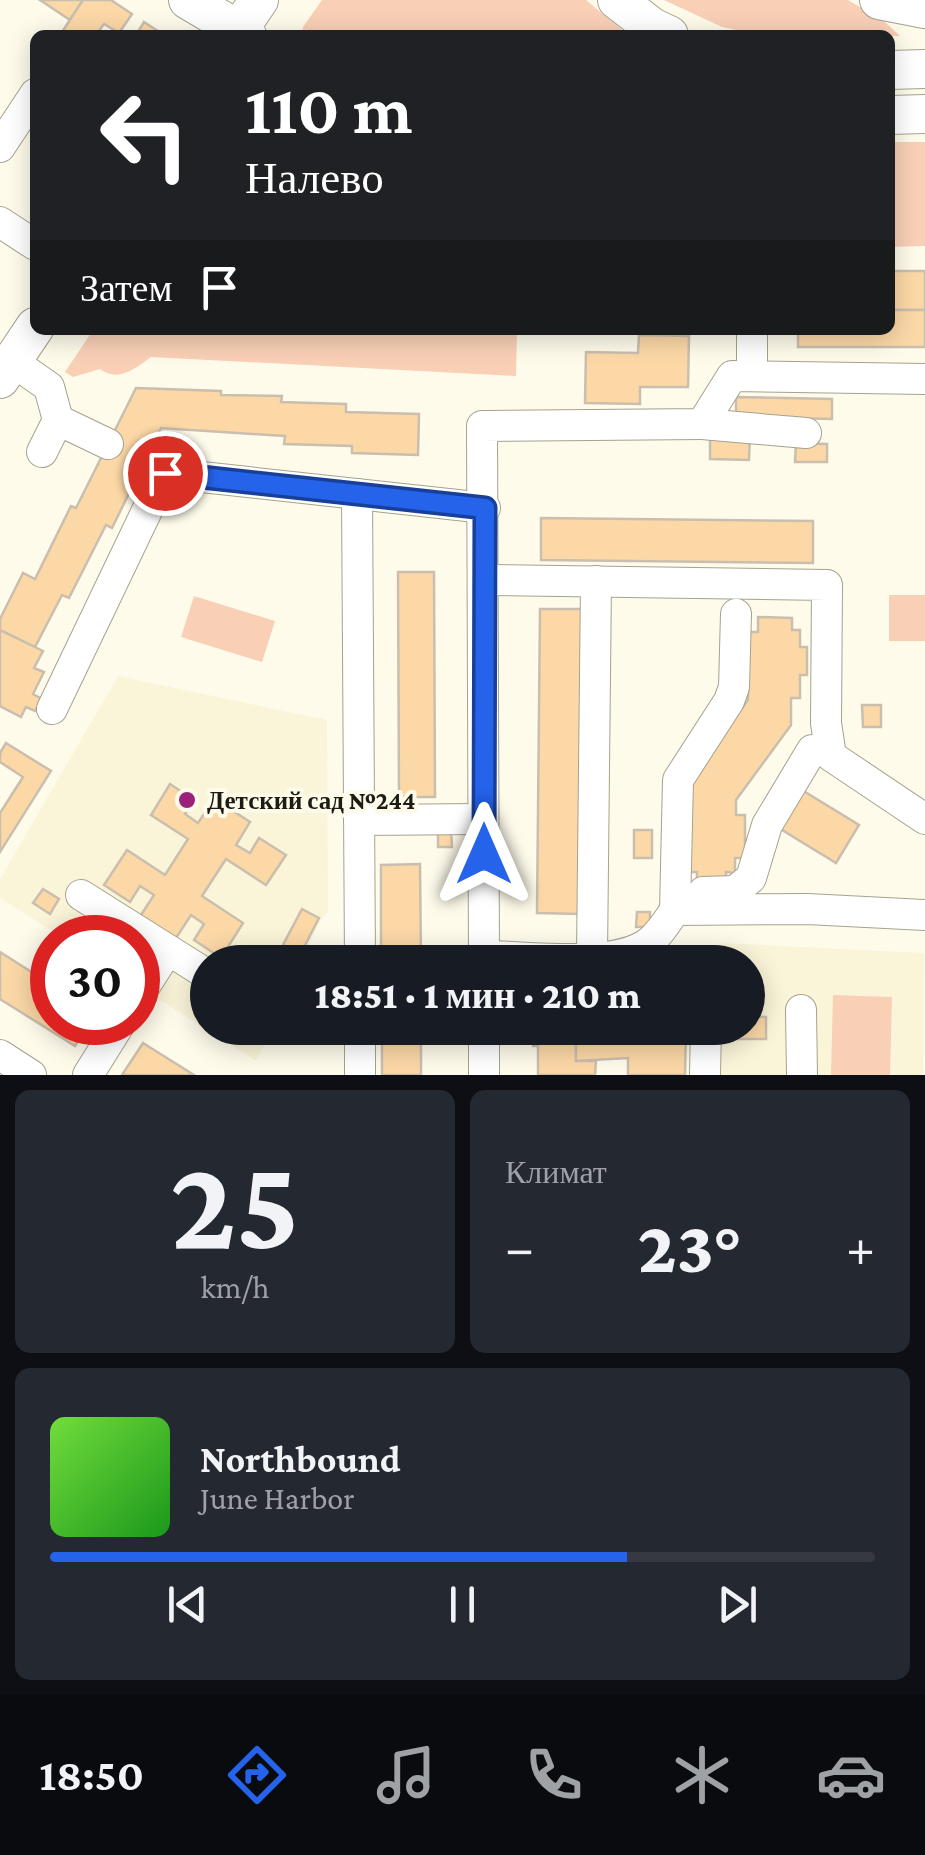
<!DOCTYPE html>
<html lang="ru">
<head>
<meta charset="utf-8">
<style>
  body { margin:0; font-family:"Crimson Pro",serif; background:#242831; color:#f1f3f6; height:100vh; display:flex; flex-direction:column; font-size:38px; white-space:nowrap }
  * { box-sizing:border-box; margin:0 }
  p { font-size:32px; color:#9ea1a6 }
  .icon { flex:none; width:55px; height:55px; fill:none; stroke:currentColor; stroke-width:2; stroke-linecap:round; stroke-linejoin:round }
  .map { position:relative; height:1075px; overflow:hidden }
  .sheet { display:flex; flex-direction:column; gap:15px; padding:15px; background:#0d0f14; flex:1 }
  .sheet>* { flex:none }
  .banner { position:absolute; left:30px; top:30px; width:865px; height:305px; border-radius:15px; box-shadow:0 5px 25px #0003; background:#202124; color:#fff; overflow:hidden }
  .speed { position:absolute; left:30px; top:915px; display:flex; gap:20px; font-size:50px; font-weight:700; text-align:center }
  .speed>* { display:grid; place-content:center; width:130px; height:130px; border-radius:50%; background:#171b24; box-shadow:0 5px 25px #0003; line-height:1 }
  .speed .limit { border:15px solid #d22; background:#fff; color:#111 }
  .pin { position:absolute; display:grid; place-items:center; width:85px; height:85px; color:#fff; margin:-42px; border:5px solid #fff; border-radius:50%; box-shadow:0 2px 10px #0007 }
  .me { position:absolute; width:110px; margin:-55px; rotate:0deg; stroke-linejoin:round; filter:drop-shadow(0 0 8px #0008) }
  .turn { display:flex; align-items:center; gap:35px; height:210px; padding:0 50px; font-size:45px }
  .turn .icon { width:130px; height:130px; stroke-width:2.5 }
  .turn b { display:block; font-size:70px; line-height:85px }
  .then { display:flex; align-items:center; height:95px; padding:0 50px; background:#0003; gap:20px; font-size:38px }
  .big { font-size:75px; font-weight:800; line-height:1.1 }
  .sheet .card { flex:1; display:flex; flex-direction:column; justify-content:center; gap:15px; min-width:0; padding:0 35px; border-radius:15px; background:#242831 }
  .sheet .dial { align-items:center; gap:0 }
  .dial b { font-size:130px; line-height:1 }
  .song { display:flex; align-items:center; gap:30px }
  .cover { width:120px; height:120px; border-radius:15px; background:linear-gradient(135deg,hsl(100 70% 55%),hsl(120 70% 35%)) }
  .played { height:10px; border-radius:5px; background:linear-gradient(90deg,#2563eb 70%,#363941 70%) }
  .keys { display:flex; justify-content:space-around; direction:ltr }
  .heat { display:flex; justify-content:space-between; align-items:center; font-size:55px; direction:ltr }
  .sheet .tiles { flex:1; display:grid; gap:15px; grid-template-columns:1fr 1fr }
  .card:last-child { grid-column:span 2 }
  .trip { position:absolute; left:190px; top:945px; width:575px; height:100px; border-radius:50px; background:#171b24; box-shadow:0 5px 25px #0003; font-weight:800; line-height:100px; text-align:center }
  .tab-bar { display:flex; height:160px; justify-content:space-around; align-items:center; background:#090b0e; color:#9ea1a6 }
  .tab-bar .icon { width:70px; height:70px }
  .tab-bar .on { color:#2563eb }
  .tab-bar b { font-size:45px; color:#f1f3f6 }
  .map>svg:first-child { display:block }
  .built { fill:#faf5d9 }
  .green { fill:#f9cfb6 }
  .building { fill:#fcd8a7; stroke:#cabeae; stroke-width:2.5 }
  .lines { fill:none; stroke-linecap:round; stroke-linejoin:round }
  .minor-casing { stroke:#a5a28f; stroke-width:32 }
  .major-casing { stroke:#a5a28f; stroke-width:40 }
  .minor { stroke:#fff; stroke-width:30 }
  .major { stroke:#fff; stroke-width:38 }
  .route-casing { stroke:#184099; stroke-width:25 }
  .route { stroke:#2563eb; stroke-width:18 }
  .poi-dot { fill:#9b217a; stroke:#fefbeb; stroke-width:4 }
  .labels { text-anchor:middle; stroke-width:8; stroke-linejoin:round; paint-order:stroke }
  .poi-label { font-size:25px; font-weight:bold; fill:#1d1b14; stroke:#fefbeb; text-anchor:start }
</style>
</head>
<body>
<div class="map">
<svg width="925" height="1075" viewBox="0 0 925 1075">
  <rect width="100%" height="100%" fill="#fefbeb"/>
  <g class="built">
    <polygon points="118,676 327,720 328,911 322,918 301,962 208,962 208,1028 273,1028 256,1061 138,986 138,938 62,937 0,898 0,879"/>
    <polygon points="723,943 924,953 923,1075 719,1075 721,1028 748,1028 748,962 722,962"/>
  </g>
  <g class="green">
    <polygon points="322,0 586,0 628,35 302,35 303,27"/>
    <polygon points="664,0 848,0 885,22 900,36 760,35 722,27"/>
    <polygon points="890,142 925,142 925,246 890,247"/>
    <path d="M93 330H517L516 376 151 357C136 368 118 383 100 369L73 377 65 372Z"/>
    <rect x="889" y="595" width="36" height="46"/>
    <polygon points="194,596 275,621 262,662 181,637"/>
    <polygon points="833,995 892,997 890,1075 831,1075"/>
  </g>
  <g class="building">
    <polygon points="40,0 83,0 70,20"/>
    <polygon points="83,0 111,0 132,14 119,33 104,24 96,35 60,35"/>
    <polygon points="144,22 164,35 136,35"/>
    <rect x="890" y="271" width="35" height="39"/>
    <polygon points="890,310 925,310 925,347 798,347 798,330 890,330"/>
    <polygon points="639,335 689,336 688,387 640,387 640,404 585,403 586,352 638,353"/>
    <polygon points="136,388 221,391 221,395 282,396 281,402 346,404 346,412 419,414 418,455 352,453 352,446 284,444 285,436 161,428 112,528 106,525 69,598 62,595 35,647 0,630 0,619 23,573 35,579 71,506 76,508"/>
    <polygon points="736,397 832,399 832,419 736,417"/>
    <polygon points="710,433 750,434 749,460 710,459"/>
    <polygon points="796,443 827,444 827,462 795,462"/>
    <polygon points="541,518 813,521 813,563 541,560"/>
    <polygon points="398,572 434,572 435,797 399,797"/>
    <polygon points="540,609 583,609 580,914 537,913"/>
    <polygon points="758,617 792,618 792,630 800,630 800,647 807,647 807,675 800,675 800,698 791,698 791,725 736,800 736,815 745,815 745,858 735,858 735,873 726,872 726,883 697,883 697,872 688,872 688,781 748,700 749,632 758,632"/>
    <polygon points="0,630 43,651 34,668 44,672 33,694 42,699 35,711 26,707 21,717 0,706"/>
    <polygon points="862,705 881,705 881,727 863,727"/>
    <polygon points="6,743 51,771 0,852 0,813 23,777 0,762 0,753"/>
    <polygon points="170,784 194,800 185,814 198,823 214,799 250,822 236,845 250,853 259,838 286,855 266,885 226,859 202,896 243,923 221,958 194,940 204,924 191,915 174,941 139,918 154,895 140,886 130,902 104,885 127,850 165,875 188,839 151,815"/>
    <polygon points="802,790 859,825 836,863 779,828"/>
    <polygon points="438,829 451,829 452,847 438,847"/>
    <rect x="634" y="830" width="18" height="28"/>
    <polygon points="420,864 421,962 381,962 381,865"/>
    <polygon points="43,889 59,899 50,914 33,903"/>
    <polygon points="302,909 319,918 301,953 283,945"/>
    <polygon points="637,912 650,912 650,927 636,927"/>
    <polygon points="0,952 52,985 52,1022 90,1022 75,1046 0,999"/>
    <polygon points="748,1016 766,1017 766,1039 735,1039 735,1028 748,1028"/>
    <rect x="382" y="1028" width="39" height="47"/>
    <polygon points="533,1028 576,1028 576,1061 596,1061 595,1075 538,1075 538,1046 533,1046"/>
    <polygon points="576,1028 631,1028 631,1032 686,1029 685,1075 628,1075 628,1058 576,1061"/>
    <polygon points="143,1043 194,1075 122,1075"/>
  </g>
  <g class="lines">
    <defs>
      <g id="minor">
        <polyline points="0,147 35,94"/>
        <polyline points="0,222 35,245"/>
        <polyline points="12,361 49,387 58,420 42,452"/>
        <polyline points="752,376 752,330"/>
        <polyline points="58,420 108,444"/>
        <polyline points="702,424 806,433"/>
        <polyline points="357,494 360,962"/>
        <polyline points="485,580 827,585 826,723 831,756 925,819"/>
        <polyline points="52,709 165,473 485,508"/>
        <polyline points="359,820 483,819"/>
        <polyline points="703,892 735,891 751,878 767,825 812,750"/>
        <polyline points="81,895 208,975"/>
        <polyline points="675,910 678,780 729,701 734,687 736,614"/>
        <polyline points="675,910 807,909 925,915"/>
        <path d="M484 956C528 956 607 968 645 945 657 938 667 922 675 910"/>
        <polyline points="592,957 596,581"/>
        <polyline points="484,962 482,426 702,424 732,376 925,379"/>
        <polyline points="138,997 168,950"/>
        <polyline points="801,1010 802,1075"/>
        <polyline points="360,1028 360,1075"/>
        <polyline points="484,1028 484,1075"/>
        <polyline points="0,1055 31,1075"/>
        <polyline points="88,1075 121,1022"/>
        <polyline points="705,1075 706,1028"/>
      </g>
      <g id="major">
        <polyline points="188,0 247,35"/>
        <polyline points="617,0 652,27 669,35"/>
        <polyline points="879,0 925,9"/>
        <polyline points="235,35 259,0"/>
        <polyline points="890,70 925,69"/>
        <polyline points="890,115 925,114"/>
        <polyline points="0,379 35,327"/>
      </g>
    </defs>
    <use href="#minor" class="minor-casing"/>
    <use href="#major" class="major-casing"/>
    <use href="#minor" class="minor"/>
    <use href="#major" class="major"/>
  </g>
  <g class="lines">
    <defs>
      <polyline id="route" points="165,473 485,508 484,854"/>
    </defs>
    <use href="#route" class="route-casing"/>
    <use href="#route" class="route"/>
  </g>
  <circle class="poi-dot" cx="187" cy="800" r="10"/>
  <g class="labels">
    <g class="poi-label">
      <text x="207" y="809">Детский сад №244</text>
    </g>
  </g>
</svg>
<div class="speed"><div class="limit">30</div></div>
<div class="pin" style="left:165px;top:473px;background:#d93025"><svg class="icon" aria-label="arrive" viewBox="0 0 24 24"><path d="M6 21V4h12l-3 4 3 4H6"/></svg></div>
<svg class="me" style="left:484px;top:854px" viewBox="-20 -20 40 40"><path d="M0-17L14 15 0 8-14 15z" fill="#2563eb" stroke="#fff" stroke-width="4"/></svg>
<div class="trip">18:51 · 1 мин · 210 m</div>
<div class="banner">
<div class="turn"><svg class="icon" aria-label="left" viewBox="0 0 24 24"><path d="M17 20v-9H6M10 6l-5 5 5 5"/></svg><div><b>110 m</b>Налево</div></div>
<div class="then">Затем<svg class="icon" aria-label="arrive" viewBox="0 0 24 24"><path d="M6 21V4h12l-3 4 3 4H6"/></svg></div>
</div>
</div>
<section class="sheet">
<div class="tiles">
<div class="card dial"><b>25</b><p>km/h</p></div>
<div class="card"><p>Климат</p>
<div class="heat"><a>−</a><b class="big">23°</b><a>+</a></div>
</div>
<div class="card">
<div class="song"><i class="cover"></i><div><b>Northbound</b><p>June Harbor</p></div></div>
<div class="played"></div>
<div class="keys"><svg class="icon" aria-label="previous" viewBox="0 0 24 24"><path d="M18 5L8 12l10 7zM5 5v14"/></svg><svg class="icon" aria-label="pause" viewBox="0 0 24 24"><path d="M8 5v14M16 5v14"/></svg><svg class="icon" aria-label="next" viewBox="0 0 24 24"><path d="M6 5l10 7-10 7zM19 5v14"/></svg></div>
</div>
</div>
</section>
<nav class="tab-bar">
<b>18:50</b>
<svg class="icon on" aria-label="directions" viewBox="0 0 24 24"><path d="M12 3l9 9-9 9-9-9zM9 14v-3h6M13 9l2 2-2 2"/></svg>
<svg class="icon" aria-label="music" viewBox="0 0 24 24"><path d="M9 18V5l10-2v13"/><circle cx="6" cy="18" r="3"/><circle cx="16" cy="16" r="3"/></svg>
<svg class="icon" aria-label="phone" viewBox="0 0 24 24"><path d="M5 4h4l2 5-3 2q2 4 5 5l2-3 5 2v4C11 20 4 13 5 4z"/></svg>
<svg class="icon" aria-label="climate" viewBox="0 0 24 24"><path d="M12 3v18M4 7l16 10M4 17L20 7"/></svg>
<svg class="icon" aria-label="car" viewBox="0 0 24 24"><path d="M5 17H2v-5l4-1 3-4h7l3 4 3 1v5h-3M9 17h6M6 11h13"/><circle cx="7" cy="17" r="2"/><circle cx="17" cy="17" r="2"/></svg>
</nav>
</body>
</html>
